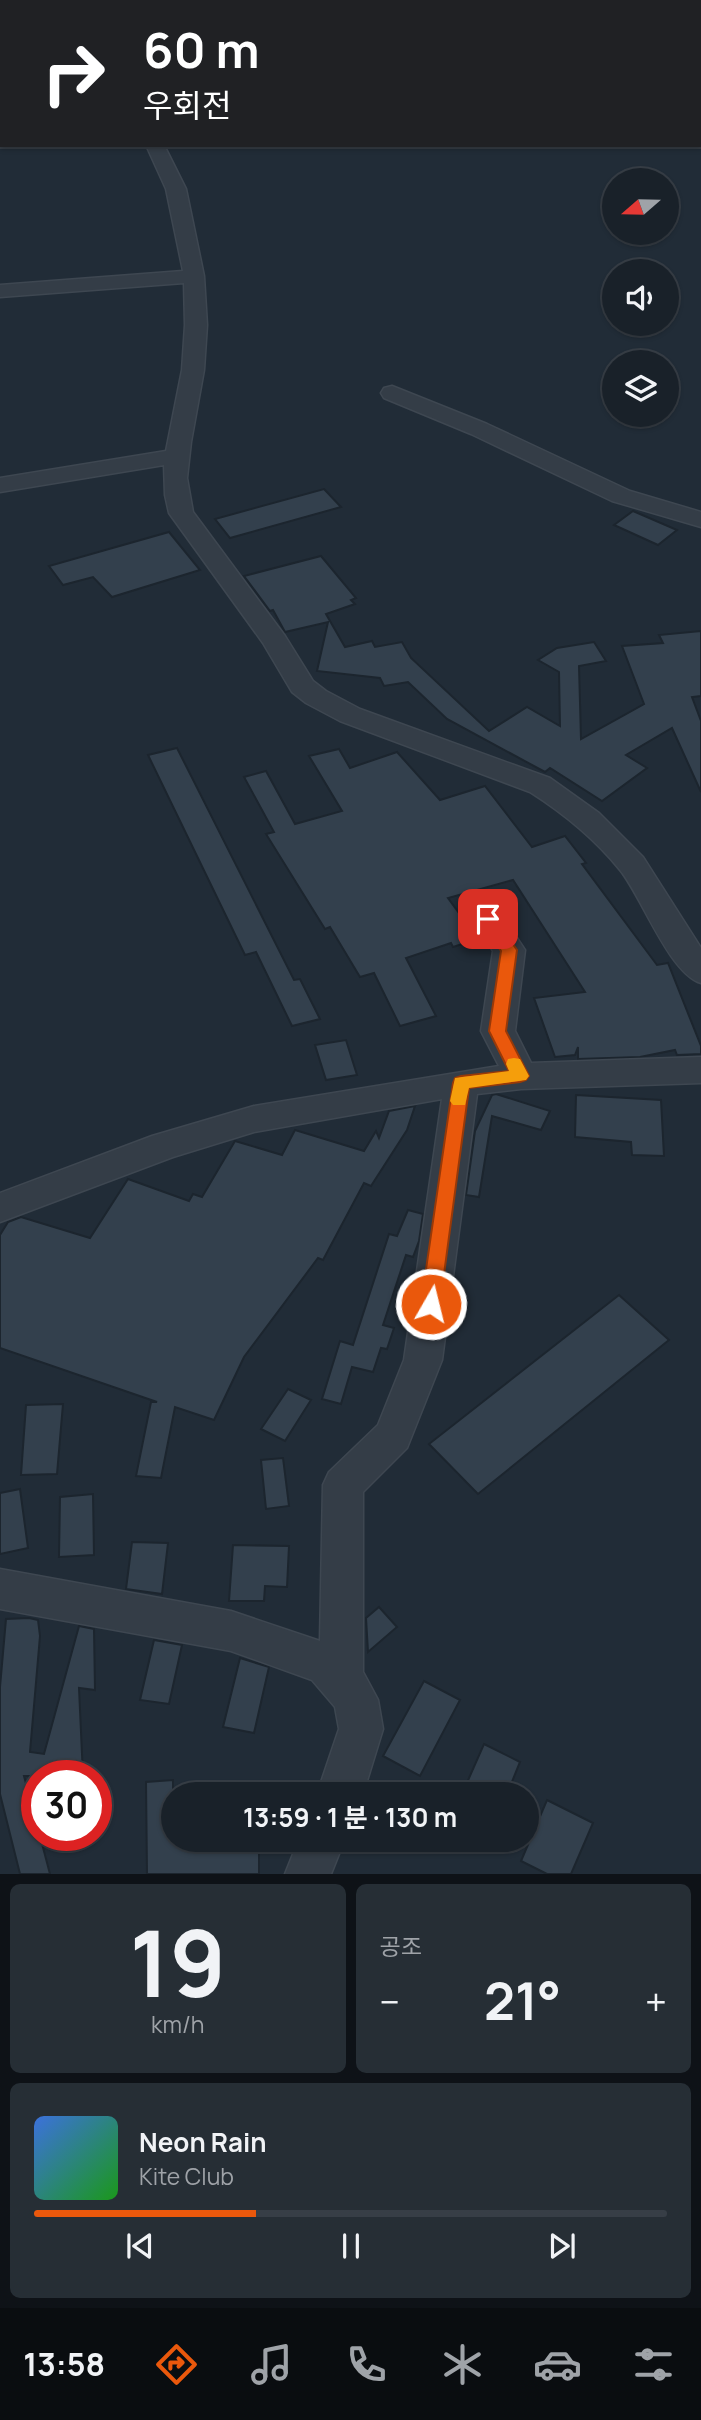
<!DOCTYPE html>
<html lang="ko">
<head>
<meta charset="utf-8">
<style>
  body { margin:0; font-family:Manrope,"Noto Sans KR",sans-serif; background:#262e35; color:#f1f3f6; height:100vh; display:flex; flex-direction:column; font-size:26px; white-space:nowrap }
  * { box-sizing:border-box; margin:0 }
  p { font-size:23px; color:#9fa3a8 }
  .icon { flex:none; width:38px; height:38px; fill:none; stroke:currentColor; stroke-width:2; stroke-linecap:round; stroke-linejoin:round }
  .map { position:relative; height:1874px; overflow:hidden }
  .details { display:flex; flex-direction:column; gap:10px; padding:10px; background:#0e1217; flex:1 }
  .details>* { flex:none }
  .hud { position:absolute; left:0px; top:0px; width:702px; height:147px; box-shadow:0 2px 5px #0004,0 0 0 2px #373e46; background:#202124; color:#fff; overflow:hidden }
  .needle { width:46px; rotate:250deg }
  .controls { position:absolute; left:602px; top:168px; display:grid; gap:14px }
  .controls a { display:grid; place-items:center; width:77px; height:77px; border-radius:50%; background:#192129; box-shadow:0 2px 5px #0004,0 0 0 2px #373e46; font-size:35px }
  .speed { position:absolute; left:21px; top:1760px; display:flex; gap:14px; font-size:35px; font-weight:700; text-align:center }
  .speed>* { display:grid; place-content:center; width:91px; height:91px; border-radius:50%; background:#192129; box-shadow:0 2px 5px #0004,0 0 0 2px #373e46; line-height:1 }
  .speed .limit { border:10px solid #d22; background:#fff; color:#111 }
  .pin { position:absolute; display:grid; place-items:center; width:60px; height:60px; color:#fff; margin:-30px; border-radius:14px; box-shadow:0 4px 10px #0006 }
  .me { position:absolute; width:77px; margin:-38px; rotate:8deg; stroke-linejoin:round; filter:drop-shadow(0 0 5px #0008) }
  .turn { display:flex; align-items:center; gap:24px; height:147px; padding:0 28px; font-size:32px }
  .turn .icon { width:91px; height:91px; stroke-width:2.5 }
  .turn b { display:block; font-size:49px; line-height:60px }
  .big { font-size:52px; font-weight:700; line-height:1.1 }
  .details .tile { flex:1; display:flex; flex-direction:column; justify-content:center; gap:10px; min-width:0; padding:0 24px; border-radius:10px; background:#262e35 }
  .details .dial { align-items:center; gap:0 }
  .dial b { font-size:91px; line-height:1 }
  .song { display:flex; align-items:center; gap:21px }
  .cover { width:84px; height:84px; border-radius:10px; background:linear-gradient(135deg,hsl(220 70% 55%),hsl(120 70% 35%)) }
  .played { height:7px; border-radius:4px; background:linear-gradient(90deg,#ea580c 35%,#373e46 35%) }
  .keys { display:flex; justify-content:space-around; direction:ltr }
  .heat { display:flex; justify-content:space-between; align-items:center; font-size:38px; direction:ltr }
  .details .tiles { flex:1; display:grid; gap:10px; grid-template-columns:1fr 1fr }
  .tile:last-child { grid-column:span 2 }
  .trip { position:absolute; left:161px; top:1782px; width:378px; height:70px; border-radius:35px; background:#192129; box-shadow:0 2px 5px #0004,0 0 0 2px #373e46; font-weight:700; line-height:70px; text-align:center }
  .menu { display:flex; height:112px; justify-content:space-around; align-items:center; background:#0a0d10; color:#9fa3a8 }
  .menu .icon { width:49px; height:49px }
  .menu .current { color:#ea580c }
  .menu b { font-size:32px; color:#f1f3f6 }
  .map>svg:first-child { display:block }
  .water { fill:#152433 }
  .building { fill:#33404d; stroke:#1c252e; stroke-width:2 }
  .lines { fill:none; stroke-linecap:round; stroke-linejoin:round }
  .street-casing { stroke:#3e4751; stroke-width:3 }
  .street { fill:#343d47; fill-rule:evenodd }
  .route { fill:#ea580c; stroke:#983908; stroke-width:2 }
  .slow { fill:#f59e0b }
</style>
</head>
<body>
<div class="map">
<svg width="701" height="1874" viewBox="0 0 701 1874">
  <rect width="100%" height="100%" fill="#212c37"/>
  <polygon class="water" points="0,0 272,0 2,2 0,18"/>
  <g class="building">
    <polygon points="324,489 341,507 230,538 215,519"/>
    <polygon points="633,511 677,530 658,545 614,525"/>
    <polygon points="169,532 200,570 112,597 93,577 63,585 49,566"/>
    <polygon points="321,556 356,598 351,600 355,604 326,614 345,647 372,641 375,647 402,642 411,658 489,731 527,707 560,726 559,672 538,660 557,648 594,642 606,661 579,666 581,739 644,704 622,646 663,643 659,635 701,631 701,696 692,697 701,721 701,792 672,728 626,755 647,768 602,801 550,768 545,772 447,719 408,682 384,686 380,678 317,671 328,622 285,632 273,610 270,611 244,576"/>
    <polygon points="177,748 294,980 300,979 320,1019 292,1026 256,952 245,955 148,755"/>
    <polygon points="339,749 350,768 397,752 440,800 485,786 532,847 565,836 586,863 582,864 657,965 668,963 701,1046 701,1054 677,1055 675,1050 640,1057 578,1059 578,1047 575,1055 555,1057 534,998 585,992 513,880 448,898 478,939 453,947 451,943 406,958 436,1016 400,1026 374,973 360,977 330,927 325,929 266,834 274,832 244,777 266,771 295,824 342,811 309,756"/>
    <polygon points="346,1040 357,1075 326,1080 315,1045"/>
    <polygon points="496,1094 550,1111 541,1130 492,1116 479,1197 466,1195 475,1131 492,1095"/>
    <polygon points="576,1095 661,1100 664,1156 632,1155 631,1142 575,1137"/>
    <polygon points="415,1106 407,1130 371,1186 364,1183 323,1260 318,1258 244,1357 214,1420 175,1407 161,1478 136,1476 151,1402 157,1402 0,1348 0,1235 8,1222 21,1217 90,1238 128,1179 189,1201 193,1194 202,1197 235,1141 282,1155 295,1130 364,1151 376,1131 379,1138 389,1111"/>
    <polygon points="408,1210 423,1214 419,1241 413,1257 406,1255 383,1325 394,1328 387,1349 381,1348 373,1372 352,1367 341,1404 322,1399 340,1341 353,1345 389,1234 397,1236"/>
    <polygon points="619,1295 669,1340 478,1494 429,1444"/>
    <polygon points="288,1389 311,1400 285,1441 261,1429"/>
    <polygon points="63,1404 57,1474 21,1475 26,1405"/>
    <polygon points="283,1458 289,1506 266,1509 261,1460"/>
    <polygon points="20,1489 28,1548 0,1554 0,1493"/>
    <polygon points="93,1494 94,1555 59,1557 60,1497"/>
    <polygon points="132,1542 168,1543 162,1594 126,1589"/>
    <polygon points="233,1545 289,1546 287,1587 265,1586 264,1601 229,1601"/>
    <polygon points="379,1607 397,1627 368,1652 366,1618"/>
    <polygon points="29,1618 38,1620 40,1636 30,1752 44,1754 79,1626 94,1629 95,1690 79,1688 83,1776 24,1776 37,1825 37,1836 40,1836 50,1874 20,1874 0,1794 0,1687 6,1619"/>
    <polygon points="154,1640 182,1645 169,1704 140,1700"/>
    <polygon points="240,1658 269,1667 254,1733 223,1727"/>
    <polygon points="424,1681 460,1700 420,1776 383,1756"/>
    <polygon points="484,1744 520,1762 507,1794 462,1794"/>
    <polygon points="173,1780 173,1839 259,1839 259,1874 147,1874 146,1782"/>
    <polygon points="547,1800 593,1823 571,1874 547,1874 521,1861"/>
  </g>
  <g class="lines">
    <defs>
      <g id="street">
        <polygon points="455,0 495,0 454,2"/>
        <rect x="0" y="32" width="2" height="10"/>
        <path d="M146 145H164L186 189 204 276 207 325 204 370 191 442 187 478 193 512 285 636 313 681 326 691 360 709 550 778 599 813 643 857 701 948V983C669 973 642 897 620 870 595 839 563 813 530 792L340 721 306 703 292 692 263 643 169 513 165 495 164 465 0 492V478L166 451 182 370 185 325 184 283 0 297V285L183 271 166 189Z"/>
        <polygon points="392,386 487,424 630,491 701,512 701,527 612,501 471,434 384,398 381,393 384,388"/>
        <polygon points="488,908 499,911 525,950 515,1031 531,1063 701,1057 701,1083 521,1089 477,1094 442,1360 407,1448 363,1492 363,1672 378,1700 383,1729 363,1794 317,1794 339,1729 335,1707 312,1680 231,1651 0,1609 0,1569 231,1611 320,1641 323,1485 329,1472 378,1425 404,1360 442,1099 254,1132 173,1157 0,1222 0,1193 152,1136 254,1106 499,1066 481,1031 493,951 472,919 477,911"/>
        <polygon points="299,1839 345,1839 331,1874 285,1874"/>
      </g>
    </defs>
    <use href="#street" class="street-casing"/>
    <use href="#street" class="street"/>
  </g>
  <polygon class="route" points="488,913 493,915 517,950 506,1031 529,1076 526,1080 520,1082 469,1088 440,1304 437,1310 431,1312 424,1310 421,1304 453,1083 455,1078 461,1076 509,1071 489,1031 501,951 480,919"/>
  <polygon class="slow" points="514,1058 520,1059 529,1076 526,1080 469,1088 465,1105 453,1105 450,1101 455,1078 509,1071 506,1064 508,1059"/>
</svg>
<div class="controls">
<a><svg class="needle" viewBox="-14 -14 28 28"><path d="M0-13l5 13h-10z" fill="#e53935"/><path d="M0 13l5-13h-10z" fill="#9fa3a8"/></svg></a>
<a><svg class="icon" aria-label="sound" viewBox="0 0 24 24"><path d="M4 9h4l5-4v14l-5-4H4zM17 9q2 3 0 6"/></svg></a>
<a><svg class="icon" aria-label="layers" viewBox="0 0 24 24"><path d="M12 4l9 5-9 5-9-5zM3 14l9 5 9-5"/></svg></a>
</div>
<div class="speed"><div class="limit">30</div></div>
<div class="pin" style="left:488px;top:919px;background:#d93025"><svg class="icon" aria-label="arrive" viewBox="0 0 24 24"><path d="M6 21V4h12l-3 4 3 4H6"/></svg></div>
<svg class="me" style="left:431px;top:1304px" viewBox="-20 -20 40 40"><circle r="17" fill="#ea580c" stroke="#fff" stroke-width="3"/><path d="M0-11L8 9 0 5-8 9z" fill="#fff"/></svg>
<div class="trip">13:59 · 1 분 · 130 m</div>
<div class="hud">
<div class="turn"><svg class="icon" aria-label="right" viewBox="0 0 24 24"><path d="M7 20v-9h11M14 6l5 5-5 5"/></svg><div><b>60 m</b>우회전</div></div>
</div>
</div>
<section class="details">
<div class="tiles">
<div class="tile dial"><b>19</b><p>km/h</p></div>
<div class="tile"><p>공조</p>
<div class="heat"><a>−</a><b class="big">21°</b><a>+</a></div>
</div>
<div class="tile">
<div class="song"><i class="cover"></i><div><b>Neon Rain</b><p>Kite Club</p></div></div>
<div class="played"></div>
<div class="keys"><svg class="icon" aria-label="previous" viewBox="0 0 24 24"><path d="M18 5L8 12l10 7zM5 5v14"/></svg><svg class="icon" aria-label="pause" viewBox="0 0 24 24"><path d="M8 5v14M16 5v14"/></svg><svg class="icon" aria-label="next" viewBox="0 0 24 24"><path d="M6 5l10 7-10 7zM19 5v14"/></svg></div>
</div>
</div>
</section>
<nav class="menu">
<b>13:58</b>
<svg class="icon current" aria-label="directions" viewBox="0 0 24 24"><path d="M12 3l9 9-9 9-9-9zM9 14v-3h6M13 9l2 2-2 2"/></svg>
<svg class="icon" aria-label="music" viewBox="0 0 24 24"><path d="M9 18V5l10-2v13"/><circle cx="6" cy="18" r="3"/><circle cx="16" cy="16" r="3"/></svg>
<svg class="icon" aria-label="phone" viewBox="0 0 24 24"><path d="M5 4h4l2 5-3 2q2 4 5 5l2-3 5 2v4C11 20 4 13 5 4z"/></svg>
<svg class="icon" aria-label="climate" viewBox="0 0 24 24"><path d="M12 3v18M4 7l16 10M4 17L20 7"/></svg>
<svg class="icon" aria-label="car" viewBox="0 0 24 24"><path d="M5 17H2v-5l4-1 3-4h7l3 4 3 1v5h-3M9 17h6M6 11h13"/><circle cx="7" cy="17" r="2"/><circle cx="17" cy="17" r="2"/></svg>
<svg class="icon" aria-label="filters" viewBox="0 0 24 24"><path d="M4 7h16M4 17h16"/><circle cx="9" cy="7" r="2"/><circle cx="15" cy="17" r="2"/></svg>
</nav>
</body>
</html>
